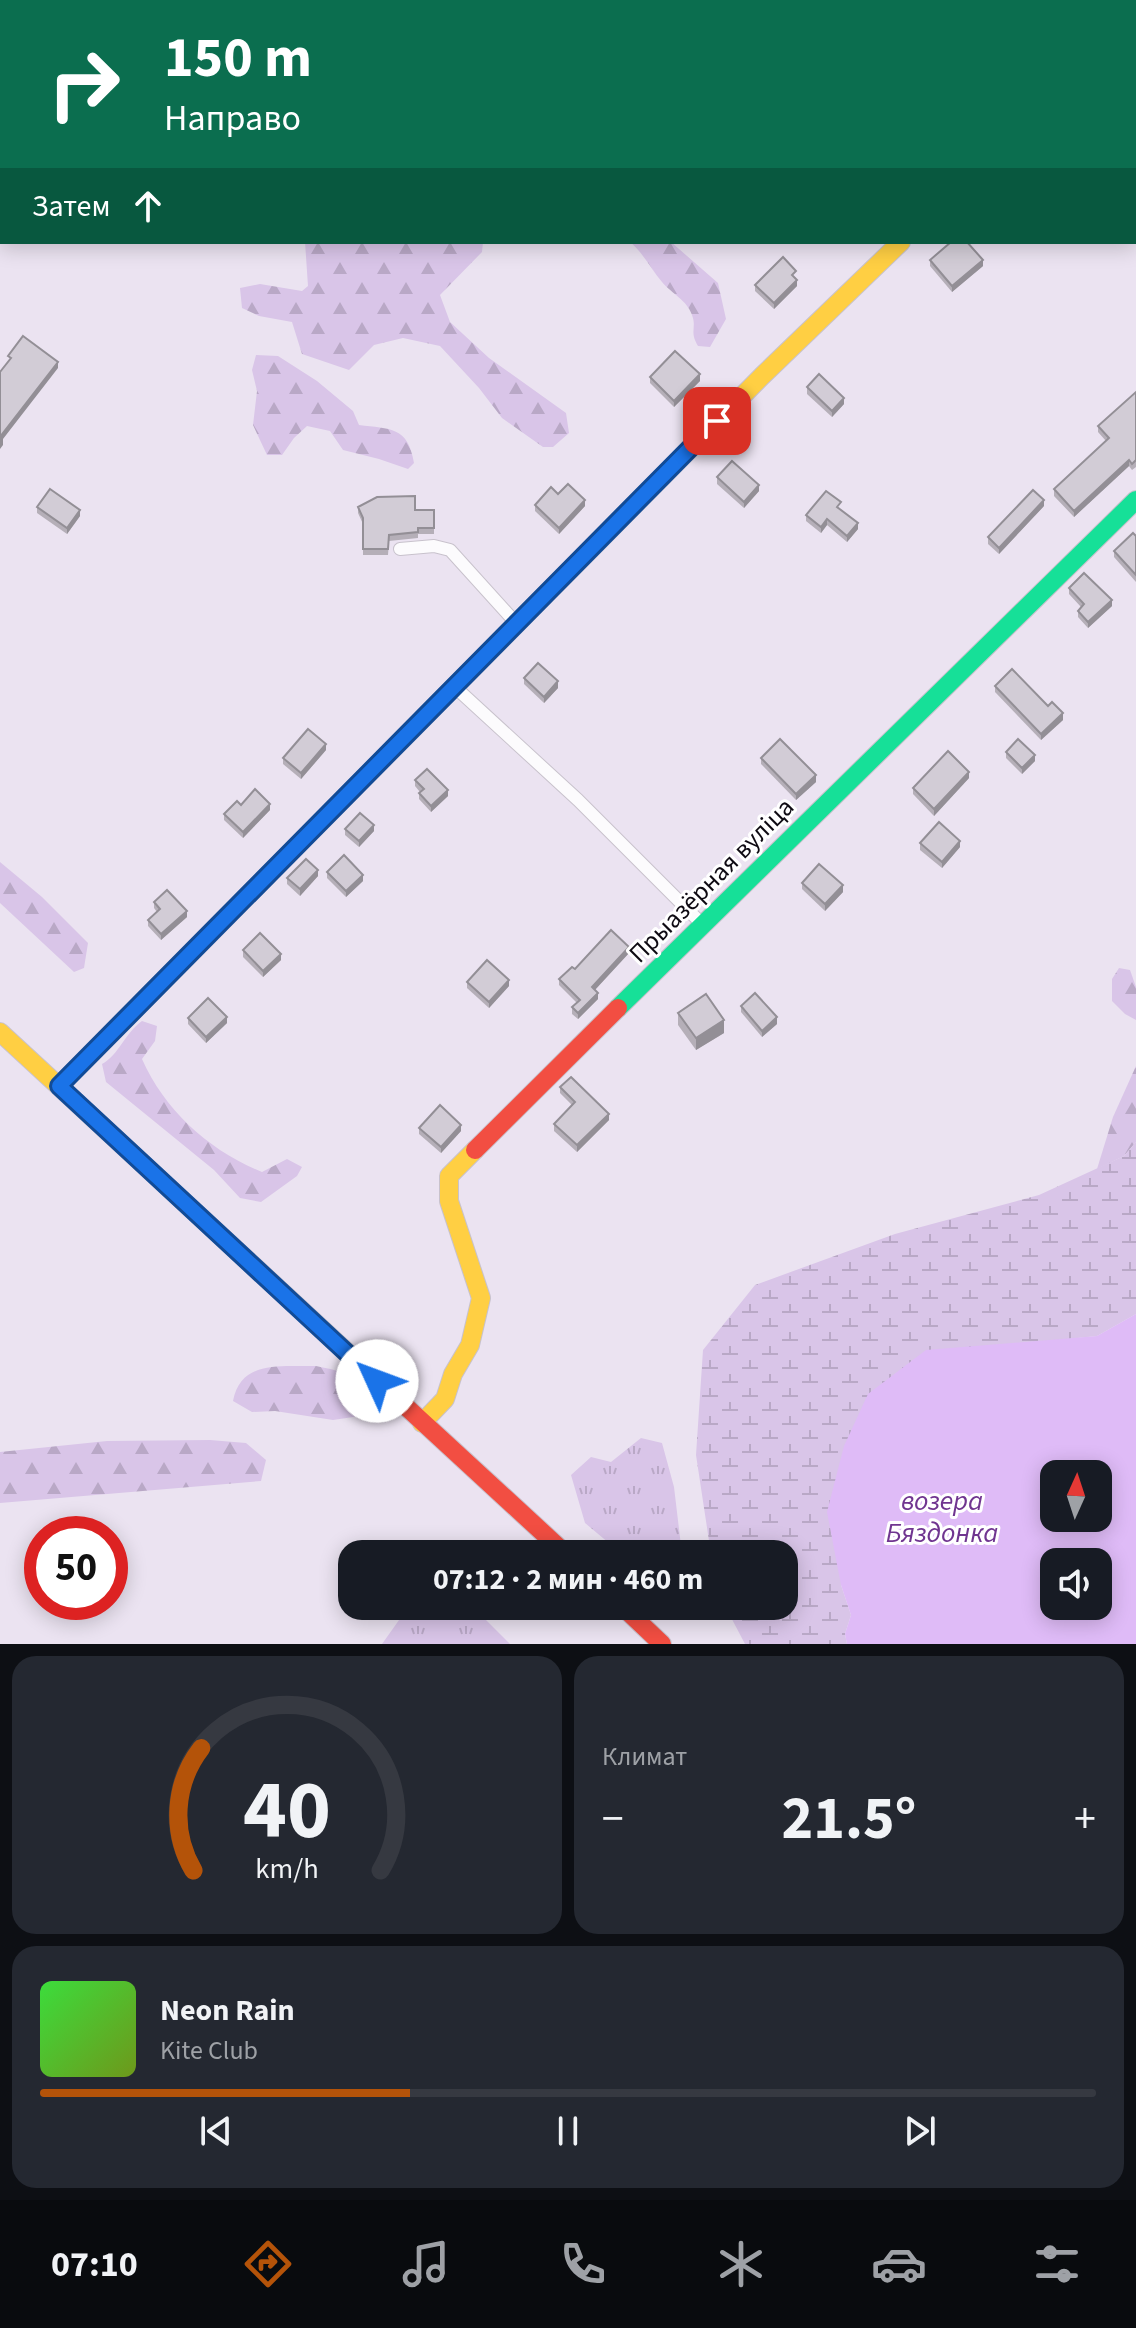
<!DOCTYPE html>
<html lang="ru">
<head>
<meta charset="utf-8">
<style>
  body { margin:0; font-family:"Source Sans 3",sans-serif; background:#242831; color:#f1f3f6; height:100vh; display:flex; flex-direction:column; font-size:30px; white-space:nowrap }
  * { box-sizing:border-box; margin:0 }
  p { font-size:26px; color:#9ea1a6 }
  .icon { flex:none; width:44px; height:44px; fill:none; stroke:currentColor; stroke-width:2; stroke-linecap:round; stroke-linejoin:round }
  .map { position:relative; height:1644px; overflow:hidden }
  .panel { display:flex; flex-direction:column; gap:12px; padding:12px; background:#0d0f14; flex:1 }
  .panel>* { flex:none }
  .hud { position:absolute; left:0px; top:0px; width:1136px; height:244px; box-shadow:0 4px 20px #0003; background:#0b6e4f; color:#fff; overflow:hidden }
  .needle { width:52px; rotate:3deg }
  .tools { position:absolute; left:1040px; top:1460px; display:grid; gap:16px }
  .tools a { display:grid; place-items:center; width:72px; height:72px; border-radius:16px; background:#171b24; box-shadow:0 4px 20px #0003; font-size:40px }
  .speed { position:absolute; left:24px; top:1516px; display:flex; gap:16px; font-size:40px; font-weight:700; text-align:center }
  .speed>* { display:grid; place-content:center; width:104px; height:104px; border-radius:50%; background:#171b24; box-shadow:0 4px 20px #0003; line-height:1 }
  .speed .limit { border:12px solid #d22; background:#fff; color:#111 }
  .pin { position:absolute; display:grid; place-items:center; width:68px; height:68px; color:#fff; margin:-34px; border-radius:16px; box-shadow:0 4px 12px #0006 }
  .me { position:absolute; width:88px; margin:-44px; rotate:313deg; stroke-linejoin:round; filter:drop-shadow(0 0 6px #0008) }
  .turn { display:flex; align-items:center; gap:28px; height:168px; padding:0 32px; font-size:36px }
  .turn .icon { width:104px; height:104px; stroke-width:2.5 }
  .turn b { display:block; font-size:56px; line-height:68px }
  .then { display:flex; align-items:center; height:76px; padding:0 32px; background:#0003; gap:16px; font-size:30px }
  .big { font-size:60px; font-weight:700; line-height:1.1 }
  .panel .widget { flex:1; display:flex; flex-direction:column; justify-content:center; gap:12px; min-width:0; padding:0 28px; border-radius:24px; background:#242831 }
  .panel .dial { align-items:center; gap:0 }
  .dial svg { height:208px; overflow:visible; fill:none; stroke:#363941; stroke-width:7; stroke-linecap:round; text-anchor:middle }
  .dial text { fill:#f1f3f6; stroke:none }
  .song { display:flex; align-items:center; gap:24px }
  .cover { width:96px; height:96px; border-radius:12px; background:linear-gradient(135deg,hsl(120 70% 55%),hsl(80 70% 35%)) }
  .played { height:8px; border-radius:4px; background:linear-gradient(90deg,#b45309 35%,#363941 35%) }
  .keys { display:flex; justify-content:space-around; direction:ltr }
  .heat { display:flex; justify-content:space-between; align-items:center; font-size:44px; direction:ltr }
  .panel .tiles { flex:1; display:grid; gap:12px; grid-template-columns:1fr 1fr }
  .widget:last-child { grid-column:span 2 }
  .trip { position:absolute; left:338px; top:1540px; width:460px; height:80px; border-radius:24px; background:#171b24; box-shadow:0 4px 20px #0003; font-weight:700; line-height:80px; text-align:center }
  .menu { display:flex; height:128px; justify-content:space-around; align-items:center; background:#090b0e; color:#9ea1a6 }
  .menu .icon { width:56px; height:56px }
  .menu .active { color:#b45309 }
  .menu b { font-size:36px; color:#f1f3f6 }
  .map>svg:first-child { display:block }
  .grass { fill:url(#grass-tufts) }
  .forest { fill:url(#forest-firs) }
  .wetland { fill:url(#wetland-marsh) }
  .water { fill:#dfbbf7; fill-rule:evenodd }
  .lines { fill:none; stroke-linecap:round; stroke-linejoin:round }
  .lane-casing { stroke:#c8c2cc; stroke-width:14 }
  .street-casing { stroke:#c8c2cc; stroke-width:26 }
  .fast-casing { stroke:#c8c2cc; stroke-width:20 }
  .slow-casing { stroke:#c8c2cc; stroke-width:20 }
  .jam-casing { stroke:#c8c2cc; stroke-width:20 }
  .lane { stroke:#fcfbfd; stroke-width:12 }
  .street { stroke:#fcfbfd; stroke-width:24 }
  .fast { stroke:#16e098; stroke-width:18 }
  .slow { stroke:#ffcf43; stroke-width:18 }
  .jam { stroke:#f24e42; stroke-width:18 }
  .wall { fill:#b5afb8 }
  .shaded-wall { fill:#938f96 }
  .building { fill:#d2ccd6; stroke:#938f96; stroke-width:2 }
  .route-casing { stroke:#114b97; stroke-width:20 }
  .route { stroke:#1a73e8; stroke-width:14 }
  .labels { text-anchor:middle; stroke-width:6; stroke-linejoin:round; paint-order:stroke }
  .street-label { font-size:26px; fill:#0e0a12; stroke:#fff }
  .water-label { font-size:28px; font-style:italic; fill:#703590; stroke:#fff }
</style>
</head>
<body>
<div class="map">
<svg width="1136" height="1644" viewBox="0 0 1136 1644">
  <defs>
    <pattern id="grass-tufts" width="24" height="20" patternUnits="userSpaceOnUse" patternTransform="scale(2)"><rect width="24" height="20" fill="#d9c5e8"/><path d="M3 7l-1-3M5 7V3M7 7l1-3M15 17l-1-3M17 17v-4M19 17l1-3" fill="none" stroke="#b9a8c6"/></pattern>
    <pattern id="forest-firs" width="22" height="20" patternUnits="userSpaceOnUse" patternTransform="scale(2)"><rect width="22" height="20" fill="#d9c5e8"/><path d="M5 1l3.5 6h-7zM16 11l3.5 6h-7z" fill="#b9a8c6"/></pattern>
    <pattern id="wetland-marsh" width="20" height="14" patternUnits="userSpaceOnUse" patternTransform="scale(2)"><rect width="20" height="14" fill="#d9c5e8"/><path d="M1 5h8M5 5V1M11 12h8M15 12V8" fill="none" stroke="#b9a8c6"/></pattern>
  </defs>
  <rect width="100%" height="100%" fill="#ebe3f1"/>
  <g class="grass">
    <polygon points="641,1438 662,1443 674,1487 682,1554 622,1554 585,1523 571,1475 591,1457 611,1462"/>
    <polygon points="409,1606 472,1606 510,1644 382,1644"/>
  </g>
  <g class="forest">
    <polygon points="305,242 483,242 482,252 440,295 450,322 489,358 566,413 569,433 553,447 543,447 502,418 479,388 440,346 403,338 374,345 349,370 302,354 292,322 259,316 242,308 240,288 260,284 302,291 308,286"/>
    <path d="M630 242H671L718 283 726 319 710 347 698 346C689 331 697 328 692 315 687 300 672 294 662 282 651 269 644 254 630 242Z"/>
    <path d="M256 355 278 356 317 381 353 411 359 425C390 429 408 426 414 463L408 469 379 459 343 450 330 431 307 426 294 438 282 455H267L253 425 257 391 252 370Z"/>
    <polygon points="0,862 42,897 88,943 84,968 74,972 0,903"/>
    <polygon points="1119,968 1130,970 1136,987 1136,1020 1125,1014 1112,1001 1112,979"/>
    <path d="M142 1021 157 1026 155 1041 142 1059C165 1111 210 1151 262 1172L287 1159 302 1167 297 1176 261 1202 240 1198 214 1170 106 1082 102 1064C119 1055 124 1034 142 1021Z"/>
    <polygon points="1136,1066 1136,1142 1124,1156 1097,1169 1113,1117"/>
    <path d="M316 1366C347 1373 357 1372 368 1404L360 1416 333 1420 275 1411 252 1412 233 1401C241 1359 282 1367 316 1366Z"/>
    <polygon points="210,1440 246,1443 266,1460 261,1481 0,1503 0,1452 107,1441"/>
  </g>
  <polygon class="wetland" points="1136,1142 1136,1314 1097,1336 1039,1342 841,1585 851,1615 845,1634 847,1644 745,1644 725,1606 784,1606 784,1554 711,1554 696,1455 703,1350 755,1285 895,1234 1039,1195 1124,1156"/>
  <path class="water" d="M1136 1314V1644H847L845 1634 851 1615 841 1585 827 1512 844 1446 868 1394 926 1350 1097 1336ZM1054 1474H1098V1518H1054ZM1054 1562H1098V1606H1054Z"/>
  <g class="lines">
    <defs>
      <g id="lane">
        <polyline points="1083,0 1083,2"/>
        <polyline points="1134,118 1136,119"/>
        <polyline points="400,549 434,546 450,550 516,623"/>
        <polyline points="456,688 578,800 700,922"/>
      </g>
      <polyline id="street" points="1134,14 1136,12"/>
      <g id="fast">
        <polyline points="618,1008 1136,500"/>
        <polyline points="59,1086 662,477"/>
      </g>
      <g id="slow">
        <polyline points="662,477 762,376 901,242"/>
        <polyline points="0,1032 389,1391"/>
        <polyline points="422,1423 445,1399 453,1374 470,1345 481,1298 449,1201 449,1176 475,1150"/>
      </g>
      <g id="jam">
        <polyline points="475,1150 618,1008"/>
        <polyline points="389,1391 566,1554"/>
        <polyline points="622,1606 662,1644"/>
      </g>
    </defs>
    <use href="#lane" class="lane-casing"/>
    <use href="#street" class="street-casing"/>
    <use href="#fast" class="fast-casing"/>
    <use href="#slow" class="slow-casing"/>
    <use href="#jam" class="jam-casing"/>
    <use href="#lane" class="lane"/>
    <use href="#street" class="street"/>
    <use href="#fast" class="fast"/>
    <use href="#slow" class="slow"/>
    <use href="#jam" class="jam"/>
  </g>
  <g class="wall">
    <polygon points="930,260 983,266 952,292 930,266"/>
    <polygon points="796,277 795,278 797,286 774,309 755,291 755,285"/>
    <polygon points="650,377 700,381 674,407 650,383"/>
    <polygon points="807,387 844,404 832,417 807,394"/>
    <polygon points="1136,392 1136,467 1132,470 1129,466 1074,517 1054,496 1054,489 1106,441 1098,432 1098,426"/>
    <polygon points="717,477 759,491 744,508 717,484"/>
    <polygon points="558,494 585,506 559,534 535,511 535,505"/>
    <polygon points="1044,506 999,554 988,544 988,537"/>
    <polygon points="37,507 80,516 67,534 37,513"/>
    <polygon points="358,507 434,510 434,534 418,534 418,538 389,541 388,555 363,555 363,524 358,513"/>
    <polygon points="840,509 858,529 847,542 827,525 821,533 806,521 806,515"/>
    <polygon points="1136,536 1136,582 1114,557 1114,551"/>
    <polygon points="1069,588 1112,606 1088,628 1078,617 1078,611 1081,607 1069,594"/>
    <polygon points="524,678 558,688 544,703 524,684"/>
    <polygon points="995,686 1048,706 1063,720 1041,740 995,692"/>
    <polygon points="326,750 301,779 283,764 283,758"/>
    <polygon points="1006,752 1035,761 1022,774 1006,758"/>
    <polygon points="761,758 816,782 796,800 761,764"/>
    <polygon points="969,778 934,816 913,794 913,788"/>
    <polygon points="415,780 448,796 431,812 419,799 419,793 420,792 415,786"/>
    <polygon points="241,805 270,810 243,838 224,820 224,814"/>
    <polygon points="345,829 374,831 359,847 345,835"/>
    <polygon points="920,843 960,847 942,868 920,850"/>
    <polygon points="327,872 363,881 346,897 327,878"/>
    <polygon points="318,876 300,896 287,884 287,878"/>
    <polygon points="802,883 843,892 825,911 802,889"/>
    <polygon points="154,902 187,917 161,940 148,926 148,920 157,912 154,908"/>
    <polygon points="243,950 281,960 263,977 243,957"/>
    <polygon points="629,953 595,990 598,999 578,1019 572,1014 572,1007 577,1003 559,985 559,979 575,969"/>
    <polygon points="467,982 509,986 489,1008 467,988"/>
    <polygon points="741,1006 777,1024 762,1037 741,1012"/>
    <polygon points="678,1013 724,1033 696,1050 678,1025"/>
    <polygon points="188,1018 227,1023 206,1043 188,1024"/>
    <polygon points="560,1087 609,1120 577,1152 554,1131 554,1124 572,1105 560,1093"/>
    <polygon points="419,1128 461,1131 441,1153 419,1134"/>
  </g>
  <g class="shaded-wall">
    <polygon points="983,260 983,266 952,292 952,286"/>
    <polygon points="797,280 797,286 774,309 774,303"/>
    <polygon points="58,362 58,368 3,439 3,445 0,449 0,437"/>
    <polygon points="700,374 700,381 674,407 674,401"/>
    <polygon points="844,398 844,404 832,417 832,411"/>
    <polygon points="1129,460 1129,466 1074,517 1074,511"/>
    <polygon points="759,485 759,491 744,508 744,502"/>
    <polygon points="585,500 585,506 559,534 559,528"/>
    <polygon points="1044,500 1044,506 999,554 999,548"/>
    <polygon points="80,510 80,516 67,534 67,528"/>
    <polygon points="827,519 827,525 821,533 821,527"/>
    <polygon points="858,523 858,529 847,542 847,536"/>
    <polygon points="1112,600 1112,606 1088,628 1088,622"/>
    <polygon points="558,681 558,688 544,703 544,697"/>
    <polygon points="1063,713 1063,720 1041,740 1041,734"/>
    <polygon points="326,744 326,750 301,779 301,773"/>
    <polygon points="1035,755 1035,761 1022,774 1022,768"/>
    <polygon points="969,772 969,778 934,816 934,809"/>
    <polygon points="816,775 816,782 796,800 796,794"/>
    <polygon points="448,790 448,796 431,812 431,806"/>
    <polygon points="270,804 270,810 243,838 243,832"/>
    <polygon points="374,825 374,831 359,847 359,841"/>
    <polygon points="960,841 960,847 942,868 942,862"/>
    <polygon points="318,870 318,876 300,896 300,889"/>
    <polygon points="363,875 363,881 346,897 346,891"/>
    <polygon points="843,885 843,892 825,911 825,904"/>
    <polygon points="187,911 187,917 161,940 161,934"/>
    <polygon points="629,947 629,953 592,993 592,987"/>
    <polygon points="281,954 281,960 263,977 263,971"/>
    <polygon points="509,980 509,986 489,1008 489,1002"/>
    <polygon points="598,993 598,999 578,1019 578,1013"/>
    <polygon points="227,1017 227,1023 206,1043 206,1037"/>
    <polygon points="777,1017 777,1024 762,1037 762,1031"/>
    <polygon points="724,1020 724,1033 696,1050 696,1038"/>
    <polygon points="609,1114 609,1120 577,1152 577,1145"/>
    <polygon points="461,1125 461,1131 441,1153 441,1147"/>
  </g>
  <g class="building">
    <polygon points="1136,204 1136,230 1134,229 1134,206"/>
    <polygon points="951,242 967,242 983,260 952,286 930,260"/>
    <polygon points="783,257 796,271 792,275 797,280 774,303 755,285"/>
    <polygon points="23,336 58,362 0,437 0,372 11,358 8,356"/>
    <polygon points="675,351 700,374 674,401 650,377"/>
    <polygon points="819,374 844,398 832,411 807,387"/>
    <polygon points="1136,392 1136,460 1132,464 1129,460 1074,511 1054,489 1109,438 1098,426"/>
    <polygon points="732,461 759,485 744,502 717,477"/>
    <polygon points="568,484 585,500 559,528 535,505 551,487 558,494"/>
    <polygon points="50,489 80,510 67,528 37,507"/>
    <polygon points="1033,490 1044,500 999,548 988,537"/>
    <polygon points="826,491 841,502 837,507 858,523 847,536 827,519 821,527 806,515"/>
    <polygon points="415,496 415,510 434,510 434,528 418,528 418,532 389,535 388,549 363,549 363,518 358,507 377,497"/>
    <polygon points="1133,533 1136,536 1136,575 1114,551"/>
    <polygon points="1084,573 1112,600 1088,622 1078,611 1084,604 1069,588"/>
    <polygon points="538,663 558,681 544,697 524,678"/>
    <polygon points="1012,669 1048,706 1052,702 1063,713 1041,734 995,686"/>
    <polygon points="308,729 326,744 301,773 283,758"/>
    <polygon points="780,739 816,775 796,794 761,758"/>
    <polygon points="1018,739 1035,755 1022,768 1006,752"/>
    <polygon points="948,751 969,772 934,809 913,788"/>
    <polygon points="427,769 448,790 431,806 419,793 424,789 415,780"/>
    <polygon points="255,789 270,804 243,832 224,814 237,801 241,805"/>
    <polygon points="360,813 374,825 359,841 345,829"/>
    <polygon points="939,822 960,841 942,862 920,843"/>
    <polygon points="344,855 363,875 346,891 327,872"/>
    <polygon points="306,859 318,870 300,889 287,878"/>
    <polygon points="819,864 843,885 825,904 802,883"/>
    <polygon points="167,890 187,911 161,934 148,920 160,909 154,902"/>
    <polygon points="611,930 629,947 592,987 598,993 578,1013 572,1007 580,1000 559,979 572,967 575,969"/>
    <polygon points="260,933 281,954 263,971 243,950"/>
    <polygon points="487,960 509,980 489,1002 467,982"/>
    <polygon points="755,993 777,1017 762,1031 741,1006"/>
    <polygon points="706,994 724,1020 696,1038 678,1013"/>
    <polygon points="208,998 227,1017 206,1037 188,1018"/>
    <polygon points="571,1077 609,1114 577,1145 554,1124 575,1102 560,1087"/>
    <polygon points="440,1105 461,1125 441,1147 419,1128"/>
  </g>
  <g class="lines">
    <defs>
      <polyline id="route" points="377,1381 59,1086 717,421"/>
    </defs>
    <use href="#route" class="route-casing"/>
    <use href="#route" class="route"/>
  </g>
  <g class="labels">
    <g class="street-label">
      <text transform="translate(711 880) rotate(-45)" y="9">Прыазёрная вуліца</text>
    </g>
    <g class="water-label">
      <text x="942" y="1510">возера<tspan x="942" dy="32">Бяздонка</tspan></text>
    </g>
  </g>
</svg>
<div class="tools">
<a><svg class="needle" viewBox="-14 -14 28 28"><path d="M0-13l5 13h-10z" fill="#e53935"/><path d="M0 13l5-13h-10z" fill="#9ea1a6"/></svg></a>
<a><svg class="icon" aria-label="sound" viewBox="0 0 24 24"><path d="M4 9h4l5-4v14l-5-4H4zM17 9q2 3 0 6"/></svg></a>
</div>
<div class="speed"><div class="limit">50</div></div>
<div class="pin" style="left:717px;top:421px;background:#d93025"><svg class="icon" aria-label="arrive" viewBox="0 0 24 24"><path d="M6 21V4h12l-3 4 3 4H6"/></svg></div>
<svg class="me" style="left:377px;top:1381px" viewBox="-20 -20 40 40"><circle r="19" fill="#fff"/><path d="M0-13L10 11 0 6-10 11z" fill="#1a73e8"/></svg>
<div class="trip">07:12 · 2 мин · 460 m</div>
<div class="hud">
<div class="turn"><svg class="icon" aria-label="right" viewBox="0 0 24 24"><path d="M7 20v-9h11M14 6l5 5-5 5"/></svg><div><b>150 m</b>Направо</div></div>
<div class="then">Затем<svg class="icon" aria-label="ahead" viewBox="0 0 24 24"><path d="M12 20V5M6 11l6-6 6 6"/></svg></div>
</div>
</div>
<section class="panel">
<div class="tiles">
<div class="widget dial"><svg viewBox="0 0 100 80">
<path d="M14 69A42 42 0 1 1 86 69"/>
<path d="M14 69A42 42 0 0 1 17 22" stroke="#b45309"/>
<text x="50" y="56" font-size="32" font-weight="700">40</text>
<text x="50" y="72" font-size="11">km/h</text>
</svg></div>
<div class="widget"><p>Климат</p>
<div class="heat"><a>−</a><b class="big">21.5°</b><a>+</a></div>
</div>
<div class="widget">
<div class="song"><i class="cover"></i><div><b>Neon Rain</b><p>Kite Club</p></div></div>
<div class="played"></div>
<div class="keys"><svg class="icon" aria-label="previous" viewBox="0 0 24 24"><path d="M18 5L8 12l10 7zM5 5v14"/></svg><svg class="icon" aria-label="pause" viewBox="0 0 24 24"><path d="M8 5v14M16 5v14"/></svg><svg class="icon" aria-label="next" viewBox="0 0 24 24"><path d="M6 5l10 7-10 7zM19 5v14"/></svg></div>
</div>
</div>
</section>
<nav class="menu">
<b>07:10</b>
<svg class="icon active" aria-label="directions" viewBox="0 0 24 24"><path d="M12 3l9 9-9 9-9-9zM9 14v-3h6M13 9l2 2-2 2"/></svg>
<svg class="icon" aria-label="music" viewBox="0 0 24 24"><path d="M9 18V5l10-2v13"/><circle cx="6" cy="18" r="3"/><circle cx="16" cy="16" r="3"/></svg>
<svg class="icon" aria-label="phone" viewBox="0 0 24 24"><path d="M5 4h4l2 5-3 2q2 4 5 5l2-3 5 2v4C11 20 4 13 5 4z"/></svg>
<svg class="icon" aria-label="climate" viewBox="0 0 24 24"><path d="M12 3v18M4 7l16 10M4 17L20 7"/></svg>
<svg class="icon" aria-label="car" viewBox="0 0 24 24"><path d="M5 17H2v-5l4-1 3-4h7l3 4 3 1v5h-3M9 17h6M6 11h13"/><circle cx="7" cy="17" r="2"/><circle cx="17" cy="17" r="2"/></svg>
<svg class="icon" aria-label="filters" viewBox="0 0 24 24"><path d="M4 7h16M4 17h16"/><circle cx="9" cy="7" r="2"/><circle cx="15" cy="17" r="2"/></svg>
</nav>
</body>
</html>
